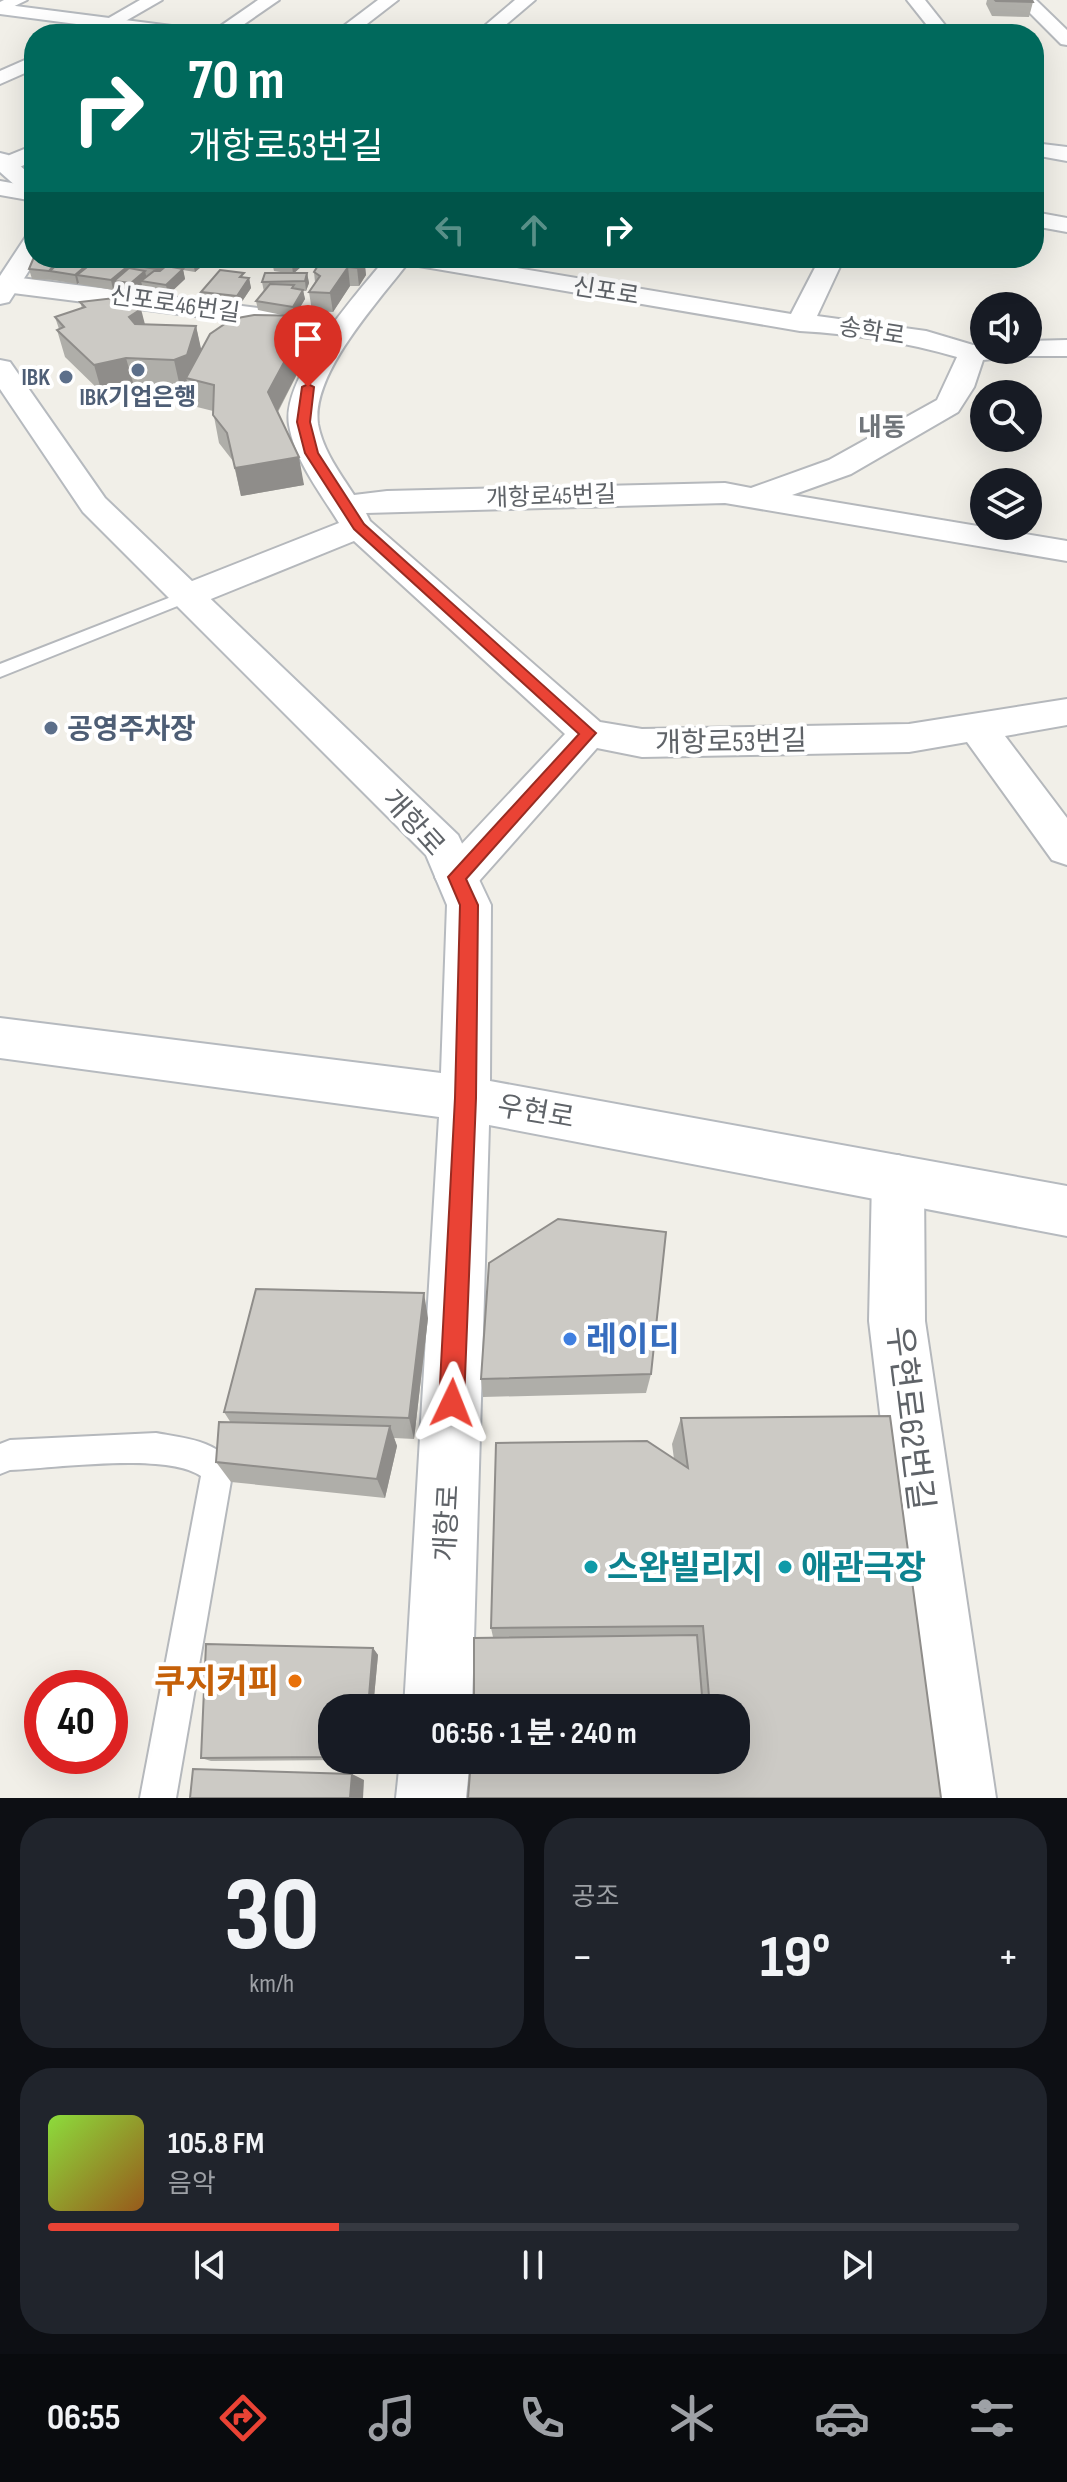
<!DOCTYPE html>
<html lang="ko">
<head>
<meta charset="utf-8">
<style>
  body { margin:0; font-family:"Sofia Sans Condensed","Noto Sans KR",sans-serif; background:#20242c; color:#f1f3f6; height:100vh; display:flex; flex-direction:column; font-size:30px; white-space:nowrap }
  * { box-sizing:border-box; margin:0 }
  p { font-size:26px; color:#9ea1a6 }
  .icon { flex:none; width:44px; height:44px; fill:none; stroke:currentColor; stroke-width:2; stroke-linecap:round; stroke-linejoin:round }
  .map { position:relative; height:1798px; overflow:hidden }
  .sheet { display:flex; flex-direction:column; gap:20px; padding:20px; background:#0d0f14; flex:1 }
  .sheet>* { flex:none }
  .top-card { position:absolute; left:24px; top:24px; width:1020px; height:244px; border-radius:32px; box-shadow:0 8px 32px #0002; background:#00695c; color:#fff; overflow:hidden }
  .controls { position:absolute; left:970px; top:292px; display:grid; gap:16px }
  .controls a { display:grid; place-items:center; width:72px; height:72px; border-radius:50%; background:#171b24; box-shadow:0 8px 32px #0002; font-size:40px }
  .speed { position:absolute; left:24px; top:1670px; display:flex; gap:16px; font-size:40px; font-weight:700; text-align:center }
  .speed>* { display:grid; place-content:center; width:104px; height:104px; border-radius:50%; background:#171b24; box-shadow:0 8px 32px #0002; line-height:1 }
  .speed .limit { border:12px solid #d22; background:#fff; color:#111 }
  .pin { position:absolute; display:grid; place-items:center; width:68px; height:68px; color:#fff; margin:-82px -34px; border-radius:50% 50% 50% 0; rotate:-45deg; box-shadow:0 0 8px #0007 }
  .pin .icon { rotate:45deg }
  .me { position:absolute; width:88px; margin:-44px; rotate:2deg; stroke-linejoin:round; filter:drop-shadow(0 0 6px #0008) }
  .turn { display:flex; align-items:center; gap:28px; height:168px; padding:0 32px; font-size:36px }
  .turn .icon { width:104px; height:104px; stroke-width:2.5 }
  .turn b { display:block; font-size:56px; line-height:68px }
  .lanes { display:flex; align-items:center; height:76px; padding:0 32px; background:#0003; justify-content:center; gap:40px; direction:ltr }
  .lanes .off { opacity:.35 }
  .big { font-size:60px; font-weight:700; line-height:1.1 }
  .sheet .widget { flex:1; display:flex; flex-direction:column; justify-content:center; gap:12px; min-width:0; padding:0 28px; border-radius:32px; background:#20242c }
  .sheet .dial { align-items:center; gap:0 }
  .dial b { font-size:104px; line-height:1 }
  .song { display:flex; align-items:center; gap:24px }
  .cover { width:96px; height:96px; border-radius:12px; background:linear-gradient(135deg,hsl(90 70% 55%),hsl(30 70% 35%)) }
  .played { height:8px; border-radius:4px; background:linear-gradient(90deg,#ea4335 30%,#363941 30%) }
  .keys { display:flex; justify-content:space-around; direction:ltr }
  .heat { display:flex; justify-content:space-between; align-items:center; font-size:44px; direction:ltr }
  .sheet .tiles { flex:1; display:grid; gap:20px; grid-template-columns:1fr 1fr }
  .widget:last-child { grid-column:span 2 }
  .trip { position:absolute; left:318px; top:1694px; width:432px; height:80px; border-radius:32px; background:#171b24; box-shadow:0 8px 32px #0002; font-weight:700; line-height:80px; text-align:center }
  .dock { display:flex; height:128px; justify-content:space-around; align-items:center; background:#090b0e; color:#9ea1a6 }
  .dock .icon { width:56px; height:56px }
  .dock .current { color:#ea4335 }
  .dock b { font-size:36px; color:#f1f3f6 }
  .map>svg:first-child { display:block }
  .lines { fill:none; stroke-linecap:round; stroke-linejoin:round }
  .lane-casing { stroke:#b5b8bc; stroke-width:4 }
  .street-casing { stroke:#b5b8bc; stroke-width:4 }
  .secondary-casing { stroke:#b6babf; stroke-width:4 }
  .lane { fill:#fff; fill-rule:evenodd }
  .street { fill:#fff; fill-rule:evenodd }
  .secondary { fill:#fff; fill-rule:evenodd }
  .wall { fill:#afaea9 }
  .shaded-wall { fill:#8f8d8a }
  .building { fill:#cccac5; stroke:#8f8d8a; stroke-width:2 }
  .route { fill:#ea4335; stroke:#982c22; stroke-width:2 }
  .service-dot { fill:#5c6f8a; stroke:#fff; stroke-width:3 }
  .shop-dot { fill:#3f7fe0; stroke:#fff; stroke-width:3 }
  .culture-dot { fill:#0f9aa8; stroke:#fff; stroke-width:3 }
  .food-dot { fill:#e8710a; stroke:#fff; stroke-width:3 }
  .labels { text-anchor:middle; stroke-width:8; stroke-linejoin:round; paint-order:stroke }
  .far-street-label { font-size:24px; fill:#5f6368; stroke:#fff }
  .far-service-label { font-size:24px; font-weight:bold; fill:#4e5e75; stroke:#fff; text-anchor:end }
  .far-quarter-label { font-size:26px; font-weight:bold; fill:#70757a; stroke:#fff }
  .service-label { font-size:28px; font-weight:bold; fill:#4e5e75; stroke:#fff; text-anchor:start }
  .street-label { font-size:28px; fill:#5f6368; stroke:#fff }
  .near-shop-label { font-size:34px; font-weight:bold; fill:#366cbe; stroke:#fff; text-anchor:start }
  .near-street-label { font-size:34px; fill:#5f6368; stroke:#fff }
  .near-culture-label { font-size:34px; font-weight:bold; fill:#0d838f; stroke:#fff; text-anchor:start }
  .near-food-label { font-size:34px; font-weight:bold; fill:#c56008; stroke:#fff; text-anchor:end }
</style>
</head>
<body>
<div class="map">
<svg width="1067" height="1798" viewBox="0 0 1067 1798">
  <rect width="100%" height="100%" fill="#f1efe8"/>
  <g class="lines">
    <defs>
      <g id="lane">
        <polygon points="189,590 195,591 198,595 195,599 0,677 0,664"/>
        <path d="M156 1433C183 1438 221 1440 233 1469L176 1798H140L201 1476C167 1452 55 1468 10 1470L0 1474V1444L10 1440Z"/>
      </g>
      <g id="street">
        <polygon points="4,0 27,0 0,13 0,2"/>
        <polygon points="140,0 162,0 103,34 81,34"/>
        <polygon points="258,0 279,0 230,34 209,34"/>
        <polygon points="378,0 398,0 354,34 333,34"/>
        <polygon points="515,0 535,0 495,34 475,34"/>
        <polygon points="907,0 925,0 952,34 934,34"/>
        <polygon points="1017,0 1036,0 1067,30 1067,45 1061,44"/>
        <polygon points="34,56 34,69 0,84 0,71"/>
        <polygon points="34,145 34,160 14,170 0,170 0,159"/>
        <polygon points="0,181 34,187 34,201 0,195"/>
        <polygon points="1034,212 1067,218 1067,232 1034,226"/>
        <path d="M386 258H457L791 314 820 258H844L817 316 926 331 973 345 984 344V350H1028V341L1067 340V356H1023L983 360 974 387 958 412 851 474 792 495 1067 541V561L725 503 366 513 370 521 600 722 642 729 909 724 1067 699V725L1005 736 1067 818V865L1052 860 967 742 909 752 642 757 597 748 472 889 457 894 442 889 435 877 442 865 565 734 354 541 201 603 189 606 177 603 172 595 177 587 339 523C320 492 295 461 289 425 281 377 357 294 386 258ZM407 264 800 331C853 334 906 342 957 357L937 400 829 460 751 488 725 483 387 491 354 495C340 473 323 451 318 424 311 374 378 302 407 264Z"/>
        <polygon points="5,276 314,315 323,317 327,323 323,329 314,331 5,292 0,290 0,278"/>
        <polygon points="898,1155 917,1162 924,1179 925,1321 996,1798 926,1798 869,1321 872,1179 879,1162"/>
      </g>
      <g id="secondary">
        <polygon points="0,4 195,29 204,34 153,34 0,14"/>
        <polygon points="1034,143 1067,147 1067,161 1034,155"/>
        <polygon points="0,153 8,155 34,178 34,197 26,195 0,172"/>
        <polygon points="34,236 34,258 37,258 9,302 0,304 0,276 25,238"/>
        <polygon points="0,360 10,362 105,498 458,835 491,905 490,1081 1067,1186 1067,1236 489,1125 472,1708 404,1708 439,1117 0,1058 0,1018 441,1073 447,905 426,855 83,512 0,389"/>
        <polygon points="400,1760 470,1760 466,1798 396,1798"/>
      </g>
    </defs>
    <use href="#lane" class="lane-casing"/>
    <use href="#street" class="street-casing"/>
    <use href="#secondary" class="secondary-casing"/>
    <use href="#lane" class="lane"/>
    <use href="#street" class="street"/>
    <use href="#secondary" class="secondary"/>
  </g>
  <g class="wall">
    <polygon points="987,0 1032,0 1033,2 1029,17 992,16 986,4"/>
    <polygon points="34,258 212,258 195,272 183,270 185,279 168,295 144,291 142,285 133,293 117,291 116,288 113,290 79,284 79,283 77,284 53,280 32,279 29,269"/>
    <polygon points="218,258 256,258 248,264"/>
    <polygon points="265,258 311,258 294,273 307,273 309,283 306,291 303,291 305,299 295,316 309,316 313,343 278,412 304,485 241,496 233,461 219,443 213,411 193,406 188,384 180,387 134,386 102,393 65,357 57,330 59,329 55,317 82,308 80,302 145,324 196,326 201,351 287,316 258,310 256,301 264,292 262,282 287,273 274,271 272,262 266,261"/>
    <polygon points="324,258 364,258 366,275 359,286 350,286 333,312 312,311 309,292 315,282 314,272"/>
    <polygon points="249,278 251,288 239,306 203,302 201,292"/>
    <polygon points="428,1318 414,1439 394,1438 397,1446 385,1498 231,1482 216,1462 231,1423 224,1412"/>
    <polygon points="651,1374 646,1393 483,1397 481,1379"/>
    <polygon points="890,1416 941,1798 468,1798 471,1760 736,1760 736,1708 474,1708 474,1638 493,1637 491,1628 496,1443 647,1441 674,1459 672,1444 681,1418"/>
    <polygon points="373,1648 378,1655 373,1708 332,1708 332,1760 340,1760 211,1761 201,1758"/>
  </g>
  <g class="shaded-wall">
    <polygon points="95,258 106,258 97,258 99,267 77,275 79,283 77,284 75,275"/>
    <polygon points="192,258 212,258 195,272"/>
    <polygon points="247,258 256,258 248,264"/>
    <polygon points="299,258 311,258 293,274 292,265"/>
    <polygon points="363,258 364,258 366,275 359,286 357,268"/>
    <polygon points="166,260 169,270 158,278 156,269"/>
    <polygon points="128,266 130,275 114,281 116,288 113,290 111,280"/>
    <polygon points="348,267 350,286 333,312 330,293"/>
    <polygon points="183,269 185,279 168,295 166,285"/>
    <polygon points="145,271 147,280 141,281 142,285 133,293 131,283"/>
    <polygon points="307,273 309,283 306,291 305,281"/>
    <polygon points="249,278 251,288 239,306 237,296"/>
    <polygon points="303,290 305,299 294,317 293,307"/>
    <polygon points="141,309 148,336 136,344 129,317"/>
    <polygon points="309,316 313,343 273,420 268,392"/>
    <polygon points="196,326 202,353 186,378 188,384 180,387 174,360"/>
    <polygon points="126,358 134,386 102,393 94,365"/>
    <polygon points="299,457 304,485 241,496 235,468"/>
    <polygon points="424,1293 428,1318 414,1439 409,1418"/>
    <polygon points="390,1426 397,1446 385,1498 377,1479"/>
    <polygon points="373,1648 378,1655 373,1708 368,1708"/>
    <polygon points="352,1774 364,1780 363,1798 350,1798"/>
  </g>
  <g class="building">
    <polygon points="995,0 1032,0 1033,2 996,1"/>
    <polygon points="34,257 34,258 61,258 49,271 29,269"/>
    <polygon points="64,258 95,258 75,275 50,271"/>
    <polygon points="97,258 137,258 130,264"/>
    <polygon points="140,258 154,258 166,260 156,269 132,265"/>
    <polygon points="276,258 299,258 292,265 272,261"/>
    <polygon points="324,258 355,258 353,262 323,259"/>
    <polygon points="356,258 363,258 357,268 348,267 330,293 309,292 320,276 314,272 322,259 353,262"/>
    <polygon points="96,260 128,266 111,280 77,275"/>
    <polygon points="166,266 183,269 166,285 141,281 154,271 160,271"/>
    <polygon points="129,268 145,271 131,283 114,281"/>
    <polygon points="220,270 244,273 240,277 249,278 237,296 201,292"/>
    <polygon points="265,273 307,273 305,281 262,282"/>
    <polygon points="270,284 294,285 292,288 303,290 293,307 256,301"/>
    <polygon points="132,296 141,309 129,317 135,324 196,326 187,355 174,360 126,358 94,365 57,330 64,327 55,317 85,307 80,302"/>
    <polygon points="254,315 309,316 268,392 299,457 235,468 227,433 213,415 214,385 186,378 210,334 232,319"/>
    <polygon points="558,1219 666,1232 651,1374 481,1379 489,1263"/>
    <polygon points="256,1289 424,1293 409,1418 224,1412"/>
    <polygon points="890,1416 941,1798 468,1798 471,1760 736,1760 736,1708 710,1708 703,1626 491,1628 496,1443 647,1441 688,1468 681,1418"/>
    <polygon points="219,1422 390,1426 377,1479 216,1462"/>
    <polygon points="697,1635 703,1708 474,1708 474,1638"/>
    <polygon points="206,1644 373,1648 368,1708 332,1708 332,1757 201,1758"/>
    <polygon points="193,1769 352,1774 350,1798 190,1798"/>
  </g>
  <polygon class="route" points="308,384 314,387 310,422 318,453 364,524 596,733 466,879 478,905 476,1098 464,1403 460,1412 452,1415 443,1412 439,1403 455,1098 460,905 448,877 579,734 354,529 305,453 297,422 302,387"/>
  <g class="service-dot">
    <circle cx="138" cy="370" r="8"/>
    <circle cx="66" cy="377" r="8"/>
    <circle cx="51" cy="728" r="8"/>
  </g>
  <circle class="shop-dot" cx="570" cy="1339" r="8"/>
  <g class="culture-dot">
    <circle cx="591" cy="1567" r="8"/>
    <circle cx="785" cy="1567" r="8"/>
  </g>
  <circle class="food-dot" cx="295" cy="1681" r="8"/>
  <g class="labels">
    <g class="far-street-label">
      <text transform="translate(606 291) rotate(9)" y="8">신포로</text>
      <text transform="translate(175 304) rotate(8)" y="8">신포로46번길</text>
      <text transform="translate(872 331) rotate(9)" y="8">송학로</text>
      <text transform="translate(551 496) rotate(-2)" y="8">개항로45번길</text>
    </g>
    <g class="far-service-label">
      <text x="50" y="385">IBK</text>
      <text x="138" y="405" text-anchor="middle">IBK기업은행</text>
    </g>
    <g class="far-quarter-label">
      <text x="882" y="436">내동</text>
    </g>
    <g class="service-label">
      <text x="67" y="738">공영주차장</text>
    </g>
    <g class="street-label">
      <text transform="translate(731 741) rotate(-1)" y="10">개항로53번길</text>
      <text transform="translate(414 822) rotate(48)" y="10">개항로</text>
      <text transform="translate(536 1111) rotate(10)" y="10">우현로</text>
      <text transform="translate(446 1523) rotate(-87)" y="10">개항로</text>
    </g>
    <g class="near-shop-label">
      <text x="586" y="1351">레이디</text>
    </g>
    <g class="near-street-label">
      <text transform="translate(911 1418) rotate(83)" y="12">우현로62번길</text>
    </g>
    <g class="near-culture-label">
      <text x="607" y="1579">스완빌리지</text>
      <text x="801" y="1579">애관극장</text>
    </g>
    <g class="near-food-label">
      <text x="279" y="1693">쿠지커피</text>
    </g>
  </g>
</svg>
<div class="controls">
<a><svg class="icon" aria-label="sound" viewBox="0 0 24 24"><path d="M4 9h4l5-4v14l-5-4H4zM17 9q2 3 0 6"/></svg></a>
<a><svg class="icon" aria-label="search" viewBox="0 0 24 24"><circle cx="10" cy="10" r="6"/><path d="M15 15l6 6"/></svg></a>
<a><svg class="icon" aria-label="layers" viewBox="0 0 24 24"><path d="M12 4l9 5-9 5-9-5zM3 14l9 5 9-5"/></svg></a>
</div>
<div class="speed"><div class="limit">40</div></div>
<div class="pin" style="left:308px;top:387px;background:#d93025"><svg class="icon" aria-label="arrive" viewBox="0 0 24 24"><path d="M6 21V4h12l-3 4 3 4H6"/></svg></div>
<svg class="me" style="left:452px;top:1403px" viewBox="-20 -20 40 40"><path d="M0-17L14 15 0 8-14 15z" fill="#ea4335" stroke="#fff" stroke-width="4"/></svg>
<div class="trip">06:56 · 1 분 · 240 m</div>
<div class="top-card">
<div class="turn"><svg class="icon" aria-label="right" viewBox="0 0 24 24"><path d="M7 20v-9h11M14 6l5 5-5 5"/></svg><div><b>70 m</b>개항로53번길</div></div>
<div class="lanes"><svg class="icon off" aria-label="left" viewBox="0 0 24 24"><path d="M17 20v-9H6M10 6l-5 5 5 5"/></svg><svg class="icon off" aria-label="ahead" viewBox="0 0 24 24"><path d="M12 20V5M6 11l6-6 6 6"/></svg><svg class="icon" aria-label="right" viewBox="0 0 24 24"><path d="M7 20v-9h11M14 6l5 5-5 5"/></svg></div>
</div>
</div>
<section class="sheet">
<div class="tiles">
<div class="widget dial"><b>30</b><p>km/h</p></div>
<div class="widget"><p>공조</p>
<div class="heat"><a>−</a><b class="big">19°</b><a>+</a></div>
</div>
<div class="widget">
<div class="song"><i class="cover"></i><div><b>105.8 FM</b><p>음악</p></div></div>
<div class="played"></div>
<div class="keys"><svg class="icon" aria-label="previous" viewBox="0 0 24 24"><path d="M18 5L8 12l10 7zM5 5v14"/></svg><svg class="icon" aria-label="pause" viewBox="0 0 24 24"><path d="M8 5v14M16 5v14"/></svg><svg class="icon" aria-label="next" viewBox="0 0 24 24"><path d="M6 5l10 7-10 7zM19 5v14"/></svg></div>
</div>
</div>
</section>
<nav class="dock">
<b>06:55</b>
<svg class="icon current" aria-label="directions" viewBox="0 0 24 24"><path d="M12 3l9 9-9 9-9-9zM9 14v-3h6M13 9l2 2-2 2"/></svg>
<svg class="icon" aria-label="music" viewBox="0 0 24 24"><path d="M9 18V5l10-2v13"/><circle cx="6" cy="18" r="3"/><circle cx="16" cy="16" r="3"/></svg>
<svg class="icon" aria-label="phone" viewBox="0 0 24 24"><path d="M5 4h4l2 5-3 2q2 4 5 5l2-3 5 2v4C11 20 4 13 5 4z"/></svg>
<svg class="icon" aria-label="climate" viewBox="0 0 24 24"><path d="M12 3v18M4 7l16 10M4 17L20 7"/></svg>
<svg class="icon" aria-label="car" viewBox="0 0 24 24"><path d="M5 17H2v-5l4-1 3-4h7l3 4 3 1v5h-3M9 17h6M6 11h13"/><circle cx="7" cy="17" r="2"/><circle cx="17" cy="17" r="2"/></svg>
<svg class="icon" aria-label="filters" viewBox="0 0 24 24"><path d="M4 7h16M4 17h16"/><circle cx="9" cy="7" r="2"/><circle cx="15" cy="17" r="2"/></svg>
</nav>
</body>
</html>
